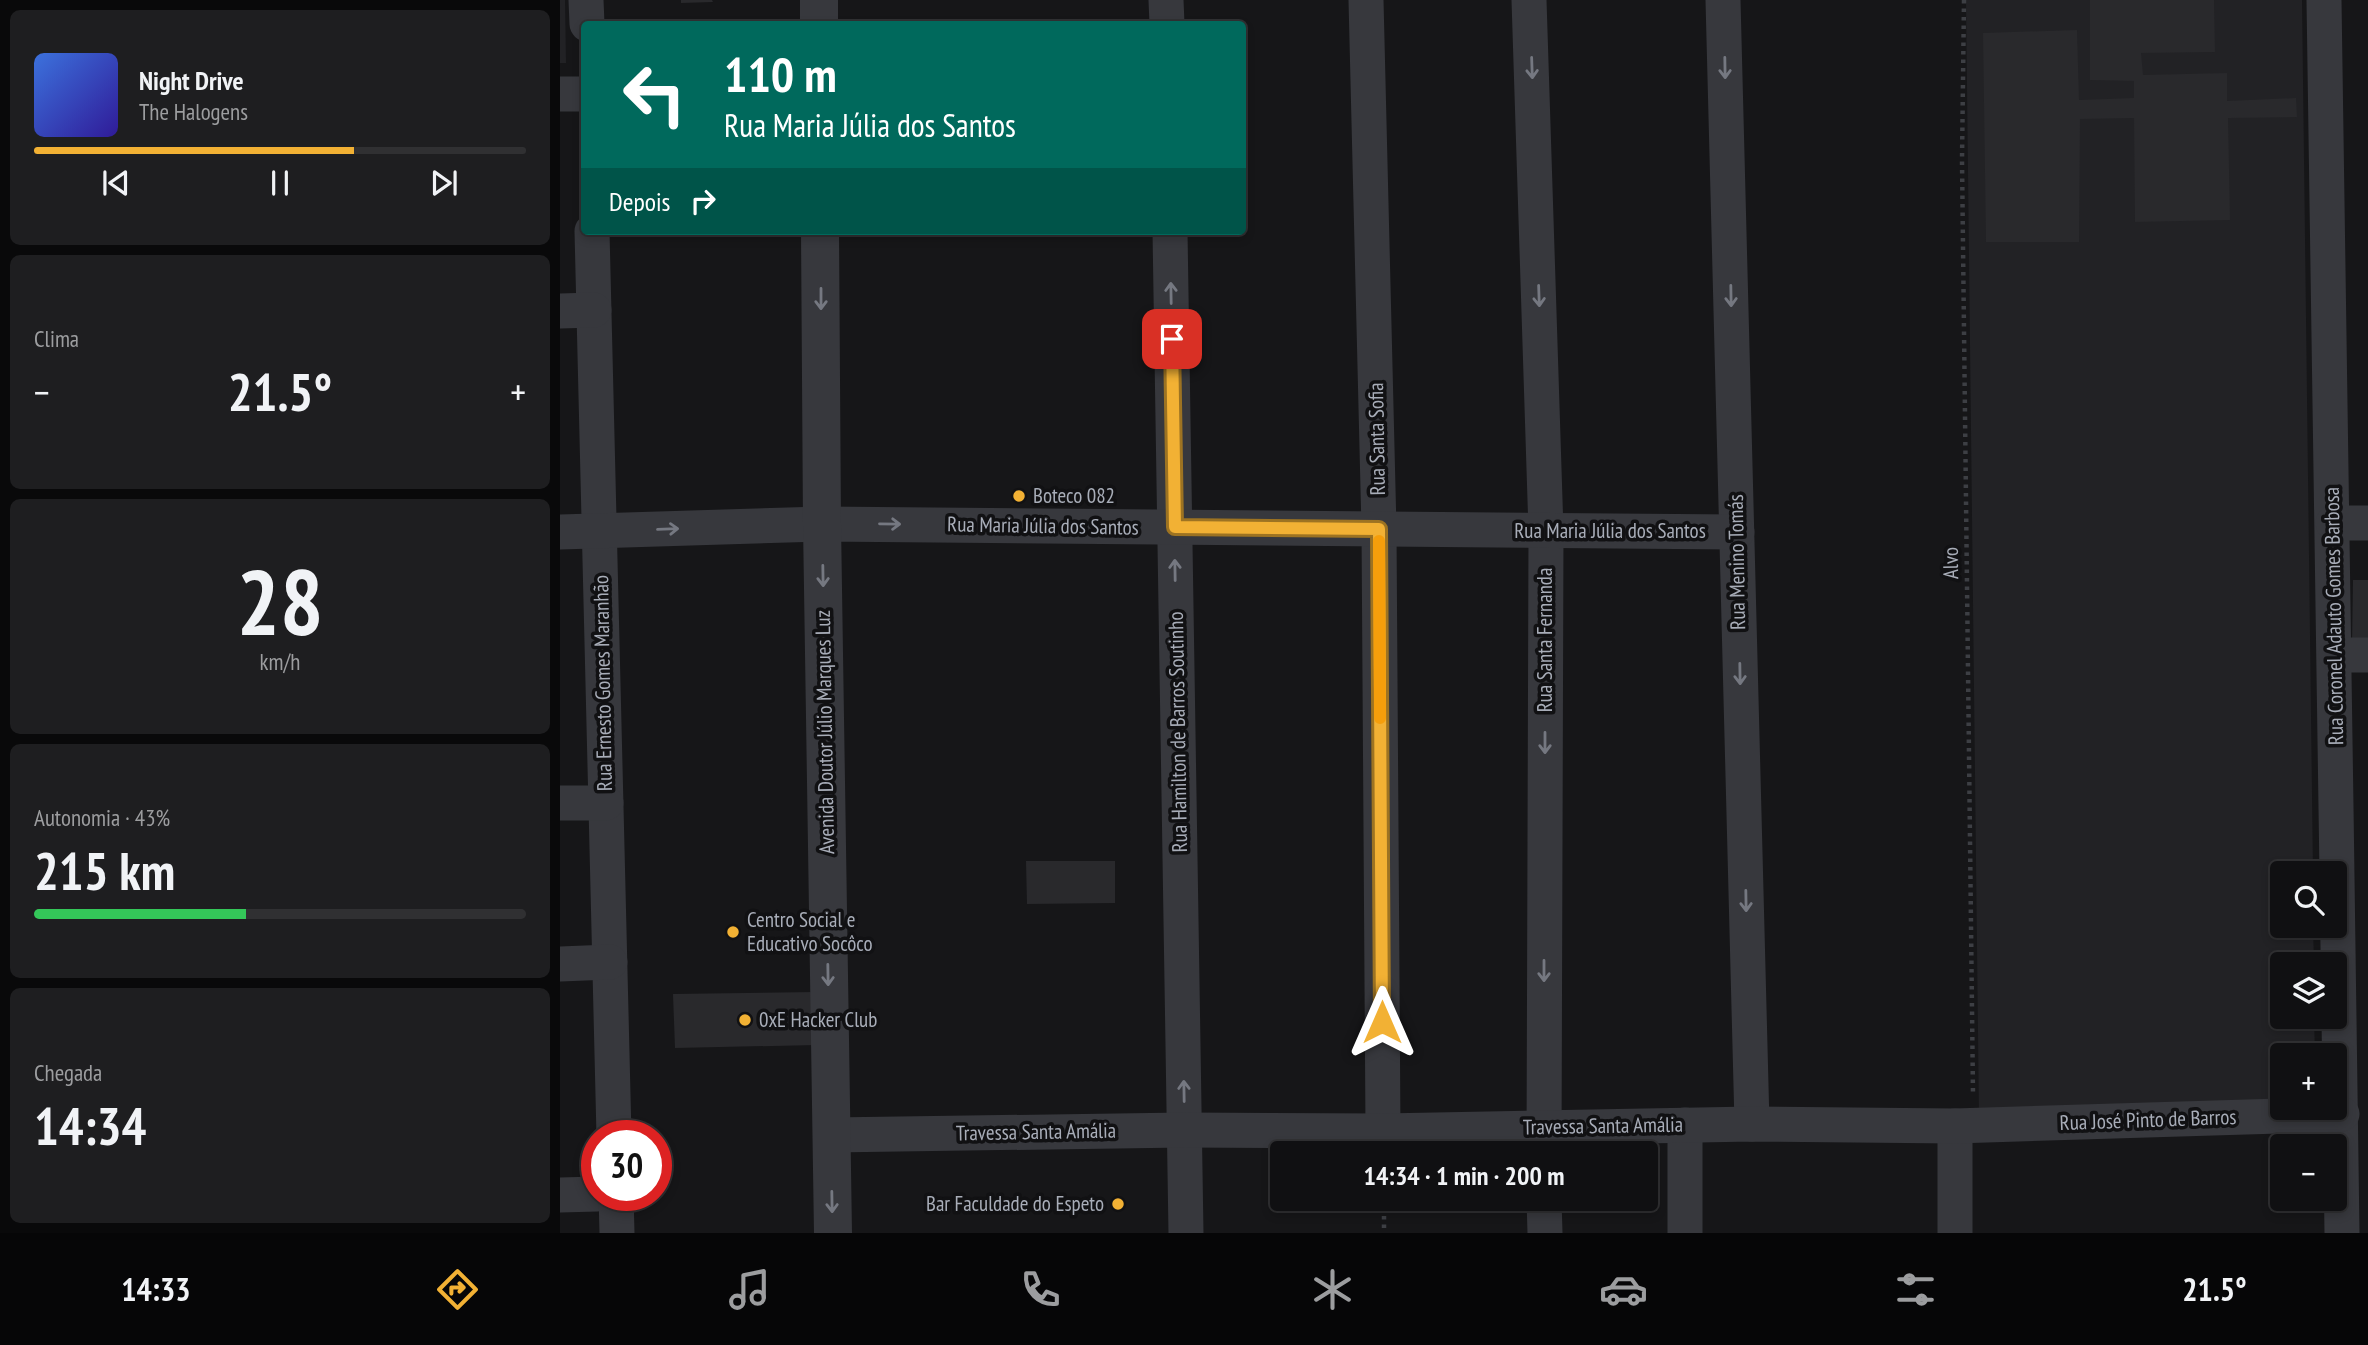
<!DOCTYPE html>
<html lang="pt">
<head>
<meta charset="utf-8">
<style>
  body { margin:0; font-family:"PT Sans Narrow",sans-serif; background:#1e1e20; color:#f1f3f6; height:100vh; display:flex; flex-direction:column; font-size:26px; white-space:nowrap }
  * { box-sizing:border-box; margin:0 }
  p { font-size:23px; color:#9c9d9f }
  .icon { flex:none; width:38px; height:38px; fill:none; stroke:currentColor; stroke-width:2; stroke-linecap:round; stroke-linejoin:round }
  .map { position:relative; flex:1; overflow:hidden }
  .sheet { display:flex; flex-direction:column; gap:10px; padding:10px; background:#09090a; width:560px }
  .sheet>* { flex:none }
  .banner { position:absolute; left:21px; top:21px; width:665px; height:214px; border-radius:7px; box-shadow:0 4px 10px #0003,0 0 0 2px #303032; background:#00695c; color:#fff; overflow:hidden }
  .controls { position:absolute; left:1710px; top:861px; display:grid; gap:14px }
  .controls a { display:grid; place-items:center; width:77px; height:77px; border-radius:7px; background:#101012; box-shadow:0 4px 10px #0003,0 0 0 2px #303032; font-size:35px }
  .speed { position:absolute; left:21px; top:1120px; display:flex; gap:14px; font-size:35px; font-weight:700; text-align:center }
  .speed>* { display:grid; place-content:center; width:91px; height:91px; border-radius:50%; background:#101012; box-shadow:0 4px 10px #0003,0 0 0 2px #303032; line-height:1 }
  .speed .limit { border:10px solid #d22; background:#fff; color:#111 }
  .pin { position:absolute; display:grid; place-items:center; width:60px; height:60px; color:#fff; margin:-30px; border-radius:14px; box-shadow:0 4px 10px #0006 }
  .me { position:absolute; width:77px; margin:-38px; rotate:0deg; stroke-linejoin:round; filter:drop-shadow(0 0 5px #0008) }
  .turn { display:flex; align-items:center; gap:24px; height:147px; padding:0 28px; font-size:32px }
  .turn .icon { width:91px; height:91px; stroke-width:2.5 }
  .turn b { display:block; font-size:49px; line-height:60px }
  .then { display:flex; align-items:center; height:66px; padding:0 28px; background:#0003; gap:14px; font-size:26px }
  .big { font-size:52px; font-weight:600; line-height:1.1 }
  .sheet .tile { flex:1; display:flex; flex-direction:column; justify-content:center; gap:10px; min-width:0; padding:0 24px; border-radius:10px; background:#1e1e20 }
  .sheet .dial { align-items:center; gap:0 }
  .dial b { font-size:91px; line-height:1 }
  .song { display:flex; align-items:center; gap:21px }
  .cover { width:84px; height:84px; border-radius:10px; background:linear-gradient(135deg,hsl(220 70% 55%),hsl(250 70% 35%)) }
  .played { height:7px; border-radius:4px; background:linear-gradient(90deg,#f2b134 65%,#303032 65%) }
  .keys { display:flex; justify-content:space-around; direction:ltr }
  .heat { display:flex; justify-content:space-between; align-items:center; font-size:38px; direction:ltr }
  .charge { height:10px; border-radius:5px; background:linear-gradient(90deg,#34c759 43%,#303032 0) }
  .trip { position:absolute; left:710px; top:1141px; width:388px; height:70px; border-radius:7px; background:#101012; box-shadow:0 4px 10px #0003,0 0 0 2px #303032; font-weight:600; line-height:70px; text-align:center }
  .tabs { display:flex; height:112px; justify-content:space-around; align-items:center; background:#060607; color:#9c9d9f }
  .tabs .icon { width:49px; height:49px }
  .tabs .current { color:#f2b134 }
  .tabs b { font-size:32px; color:#f1f3f6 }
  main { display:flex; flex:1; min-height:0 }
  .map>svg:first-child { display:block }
  .built { fill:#222225 }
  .building { fill:#29292c }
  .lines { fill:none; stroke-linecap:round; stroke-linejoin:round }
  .path { stroke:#3d3f44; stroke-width:4.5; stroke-dasharray:3.5 5; stroke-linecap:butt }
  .minor { stroke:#37383d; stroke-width:35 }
  .tertiary { stroke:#37383d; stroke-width:38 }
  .oneway { stroke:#757881 }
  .route-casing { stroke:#9d7322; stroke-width:18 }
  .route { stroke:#f2b134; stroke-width:12 }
  .slow { stroke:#f59e0b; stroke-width:12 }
  .poi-dot { fill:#f2b134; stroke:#111113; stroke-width:2.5 }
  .labels { text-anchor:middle; stroke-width:7; stroke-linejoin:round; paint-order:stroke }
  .street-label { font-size:21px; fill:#a8adb8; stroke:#111113 }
  .poi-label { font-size:21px; fill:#a8adb8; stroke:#111113; text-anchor:start }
</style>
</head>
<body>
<main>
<section class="sheet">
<div class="tile">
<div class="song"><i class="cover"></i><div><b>Night Drive</b><p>The Halogens</p></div></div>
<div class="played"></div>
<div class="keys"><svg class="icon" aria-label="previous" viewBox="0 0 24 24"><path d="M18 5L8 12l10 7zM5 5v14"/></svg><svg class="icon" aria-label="pause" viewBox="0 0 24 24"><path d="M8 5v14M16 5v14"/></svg><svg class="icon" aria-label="next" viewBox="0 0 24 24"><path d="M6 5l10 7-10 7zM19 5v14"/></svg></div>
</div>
<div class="tile"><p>Clima</p>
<div class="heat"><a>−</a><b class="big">21.5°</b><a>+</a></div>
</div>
<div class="tile dial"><b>28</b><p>km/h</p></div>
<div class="tile"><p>Autonomia · 43%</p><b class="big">215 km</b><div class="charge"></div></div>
<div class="tile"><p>Chegada</p><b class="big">14:34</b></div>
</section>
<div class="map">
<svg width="1808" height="1233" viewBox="0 0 1808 1233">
  <rect width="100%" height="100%" fill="#161618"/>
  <g class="built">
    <polygon points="0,0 5,0 6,63 0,63"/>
    <polygon points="1406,0 1742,0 1753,873 1722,873 1722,926 1753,926 1754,964 1722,964 1722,1017 1754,1017 1755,1055 1722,1055 1722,1108 1419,1118"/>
  </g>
  <g class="building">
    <polygon points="121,0 152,0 153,2 121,3"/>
    <polygon points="1530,0 1654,0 1655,52 1581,53 1583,75 1667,73 1667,101 1736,98 1737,117 1668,118 1670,220 1575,222 1574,118 1520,119 1519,242 1426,242 1423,33 1517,30 1519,100 1574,98 1574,81 1530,80"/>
    <polygon points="1793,580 1808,580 1808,645 1792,644"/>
    <polygon points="466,861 555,861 555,903 467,904"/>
    <polygon points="256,992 257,1045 115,1048 113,994"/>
  </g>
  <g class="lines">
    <g class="path">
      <polyline points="1404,0 1402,160 1413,1094"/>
      <polyline points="824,1199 824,1233"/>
    </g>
    <g class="minor">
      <polyline points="26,0 27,24"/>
      <polyline points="606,0 607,24"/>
      <polyline points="806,0 819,529 823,1131"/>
      <polyline points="969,0 986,531 984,1153"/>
      <polyline points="1163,0 1192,1124"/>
      <path d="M1764 0C1771 411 1776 822 1782 1233"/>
      <polyline points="0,94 24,94"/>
      <polyline points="32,231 54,1136"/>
      <polyline points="610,231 626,1233"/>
      <polyline points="0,311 34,310"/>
      <polyline points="1773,523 1808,523"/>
      <polyline points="0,532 262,524 1177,532"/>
      <polyline points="1776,655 1808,655"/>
      <polyline points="0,803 46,803"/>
      <polyline points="0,964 50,962"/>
      <polyline points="1125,1125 1125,1233"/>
      <polyline points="1395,1126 1395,1233"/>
      <polyline points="271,1135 624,1130 823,1131 1192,1124 1395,1126 1782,1114"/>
      <polyline points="0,1195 37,1194"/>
      <polyline points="56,1195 57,1233"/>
      <polyline points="984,1199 985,1233"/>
    </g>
    <g class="tertiary">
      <polyline points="259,0 259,24"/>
      <polyline points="260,231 262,524 273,1233"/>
    </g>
  </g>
  <defs><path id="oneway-shaft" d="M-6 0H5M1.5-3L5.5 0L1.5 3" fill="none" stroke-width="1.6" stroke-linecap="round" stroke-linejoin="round" transform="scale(1.75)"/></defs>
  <g class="oneway">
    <use href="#oneway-shaft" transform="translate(972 68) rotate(88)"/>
    <use href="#oneway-shaft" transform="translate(1165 68) rotate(89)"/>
    <use href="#oneway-shaft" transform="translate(611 293) rotate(-91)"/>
    <use href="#oneway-shaft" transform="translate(979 296) rotate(88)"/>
    <use href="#oneway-shaft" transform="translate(1171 296) rotate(89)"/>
    <use href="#oneway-shaft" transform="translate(261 299) rotate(90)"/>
    <use href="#oneway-shaft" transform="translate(330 524) rotate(1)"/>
    <use href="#oneway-shaft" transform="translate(108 529) rotate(-2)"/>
    <use href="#oneway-shaft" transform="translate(615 570) rotate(-91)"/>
    <use href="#oneway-shaft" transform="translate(263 576) rotate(89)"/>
    <use href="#oneway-shaft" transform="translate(1180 674) rotate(89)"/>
    <use href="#oneway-shaft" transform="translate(985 743) rotate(90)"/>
    <use href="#oneway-shaft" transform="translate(1186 901) rotate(89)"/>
    <use href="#oneway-shaft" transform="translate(984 971) rotate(90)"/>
    <use href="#oneway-shaft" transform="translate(268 975) rotate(89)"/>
    <use href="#oneway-shaft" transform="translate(624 1091) rotate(-91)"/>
    <use href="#oneway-shaft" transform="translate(272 1202) rotate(89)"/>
  </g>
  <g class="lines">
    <defs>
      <polyline id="route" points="612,339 615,527 819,529 822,1022"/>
    </defs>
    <use href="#route" class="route-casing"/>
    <use href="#route" class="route"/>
    <polyline class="slow" points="819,541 820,718"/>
  </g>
  <g class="poi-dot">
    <circle cx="459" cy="496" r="7"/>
    <circle cx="173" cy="932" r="7"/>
    <circle cx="185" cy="1020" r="7"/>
    <circle cx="558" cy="1204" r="7"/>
  </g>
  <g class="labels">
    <g class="street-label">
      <text transform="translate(817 439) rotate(-91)" y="7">Rua Santa Sofia</text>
      <text transform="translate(483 526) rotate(1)" y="7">Rua Maria Júlia dos Santos</text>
      <text x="1050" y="538">Rua Maria Júlia dos Santos</text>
      <text transform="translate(1177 562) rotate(-91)" y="7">Rua Menino Tomás</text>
      <text transform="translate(1391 563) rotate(-91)" y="7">Alvo</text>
      <text transform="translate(1774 616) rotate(-91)" y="7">Rua Coronel Adauto Gomes Barbosa</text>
      <text transform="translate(985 640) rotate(-90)" y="7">Rua Santa Fernanda</text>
      <text transform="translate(43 683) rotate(-91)" y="7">Rua Ernesto Gomes Maranhão</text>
      <text transform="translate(265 732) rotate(-91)" y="7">Avenida Doutor Júlio Marques Luz</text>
      <text transform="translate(618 732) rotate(-91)" y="7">Rua Hamilton de Barros Soutinho</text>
      <text transform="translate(1588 1120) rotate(-2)" y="7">Rua José Pinto de Barros</text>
      <text transform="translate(1043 1126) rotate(-1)" y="7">Travessa Santa Amália</text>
      <text transform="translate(476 1132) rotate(-1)" y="7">Travessa Santa Amália</text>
    </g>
    <g class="poi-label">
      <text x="473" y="503">Boteco 082</text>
      <text x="187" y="927">Centro Social e<tspan x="187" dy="24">Educativo Socôco</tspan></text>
      <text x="199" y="1027">0xE Hacker Club</text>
      <text x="544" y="1211" text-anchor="end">Bar Faculdade do Espeto</text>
    </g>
  </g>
</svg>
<div class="controls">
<a><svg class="icon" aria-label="search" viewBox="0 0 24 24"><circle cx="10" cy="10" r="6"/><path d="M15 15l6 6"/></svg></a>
<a><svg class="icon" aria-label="layers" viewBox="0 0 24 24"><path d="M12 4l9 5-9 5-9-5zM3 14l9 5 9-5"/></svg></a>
<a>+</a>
<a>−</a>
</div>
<div class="speed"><div class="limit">30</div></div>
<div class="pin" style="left:612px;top:339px;background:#d93025"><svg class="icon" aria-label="arrive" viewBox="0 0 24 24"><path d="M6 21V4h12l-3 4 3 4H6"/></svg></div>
<svg class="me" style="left:822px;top:1022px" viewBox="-20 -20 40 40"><path d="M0-17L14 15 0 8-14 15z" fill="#f2b134" stroke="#fff" stroke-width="4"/></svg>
<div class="trip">14:34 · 1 min · 200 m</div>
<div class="banner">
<div class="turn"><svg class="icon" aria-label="left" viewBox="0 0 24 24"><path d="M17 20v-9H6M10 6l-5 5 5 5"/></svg><div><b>110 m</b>Rua Maria Júlia dos Santos</div></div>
<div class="then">Depois<svg class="icon" aria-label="right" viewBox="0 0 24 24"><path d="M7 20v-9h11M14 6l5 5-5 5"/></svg></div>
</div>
</div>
</main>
<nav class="tabs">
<b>14:33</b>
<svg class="icon current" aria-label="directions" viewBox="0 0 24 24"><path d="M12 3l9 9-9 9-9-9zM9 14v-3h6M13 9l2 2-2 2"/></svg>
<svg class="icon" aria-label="music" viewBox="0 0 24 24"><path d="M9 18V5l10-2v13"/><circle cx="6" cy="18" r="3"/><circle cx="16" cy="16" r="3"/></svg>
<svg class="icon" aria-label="phone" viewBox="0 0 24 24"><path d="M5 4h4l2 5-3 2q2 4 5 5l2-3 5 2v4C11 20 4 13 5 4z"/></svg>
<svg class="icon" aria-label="climate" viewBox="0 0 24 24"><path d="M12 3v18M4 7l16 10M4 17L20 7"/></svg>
<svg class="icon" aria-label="car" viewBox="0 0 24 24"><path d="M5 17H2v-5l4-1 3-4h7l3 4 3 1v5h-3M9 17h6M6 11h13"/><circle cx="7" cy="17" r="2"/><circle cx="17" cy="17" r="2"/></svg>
<svg class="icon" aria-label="filters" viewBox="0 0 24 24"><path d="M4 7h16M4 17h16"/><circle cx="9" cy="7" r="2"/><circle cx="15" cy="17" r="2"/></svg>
<b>21.5°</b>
</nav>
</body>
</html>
